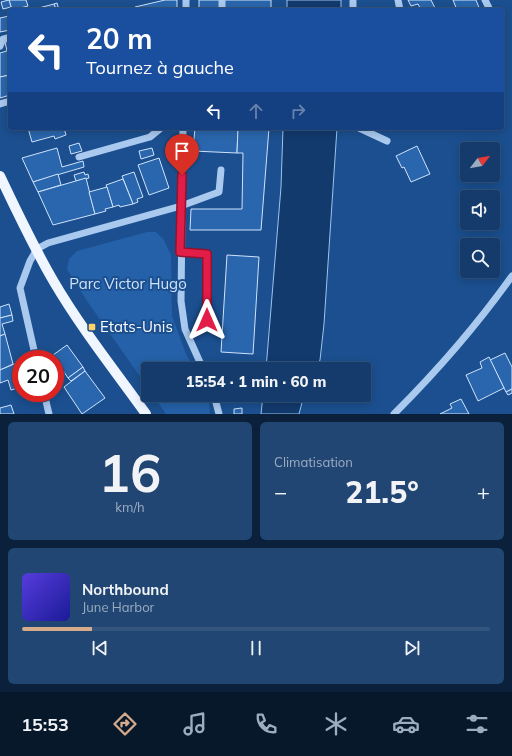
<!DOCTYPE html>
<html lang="fr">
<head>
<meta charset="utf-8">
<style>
  body { margin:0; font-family:Mulish,sans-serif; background:#214673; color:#f1f3f6; height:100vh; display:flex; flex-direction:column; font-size:15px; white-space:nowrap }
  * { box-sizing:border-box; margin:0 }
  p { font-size:13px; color:#9dadc1 }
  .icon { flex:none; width:22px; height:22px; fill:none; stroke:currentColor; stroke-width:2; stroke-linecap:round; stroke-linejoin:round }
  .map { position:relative; height:414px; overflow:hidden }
  .side { display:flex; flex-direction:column; gap:8px; padding:8px; background:#0b203b; flex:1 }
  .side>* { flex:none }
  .banner { position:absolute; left:8px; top:8px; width:496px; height:122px; border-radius:4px; box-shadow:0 2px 10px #0003,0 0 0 1px #33557e; background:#1a4fa0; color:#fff; overflow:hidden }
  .needle { width:26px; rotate:59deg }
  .controls { position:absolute; left:460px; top:142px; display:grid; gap:8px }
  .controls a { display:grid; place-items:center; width:40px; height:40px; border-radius:4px; background:#143b6b; box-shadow:0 2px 10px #0003,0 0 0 1px #33557e; font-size:20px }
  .speed { position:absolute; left:12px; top:350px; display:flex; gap:8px; font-size:20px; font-weight:700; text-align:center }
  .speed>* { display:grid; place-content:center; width:52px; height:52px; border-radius:50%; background:#143b6b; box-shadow:0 2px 10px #0003,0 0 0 1px #33557e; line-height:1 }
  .speed .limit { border:6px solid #d22; background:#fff; color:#111 }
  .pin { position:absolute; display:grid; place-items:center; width:34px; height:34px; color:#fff; margin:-41px -17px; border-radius:50% 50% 50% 0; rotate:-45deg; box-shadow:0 0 4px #0007 }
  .pin .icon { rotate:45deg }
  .me { position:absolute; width:44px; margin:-22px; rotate:0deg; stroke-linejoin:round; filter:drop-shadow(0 0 3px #0008) }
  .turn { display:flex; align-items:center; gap:14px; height:84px; padding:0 12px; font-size:18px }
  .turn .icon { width:52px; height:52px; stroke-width:2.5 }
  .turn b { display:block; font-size:28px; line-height:34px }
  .lanes { display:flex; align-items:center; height:38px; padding:0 12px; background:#0003; justify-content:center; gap:20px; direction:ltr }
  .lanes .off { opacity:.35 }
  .big { font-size:30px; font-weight:800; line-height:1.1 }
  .side .widget { flex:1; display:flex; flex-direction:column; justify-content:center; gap:6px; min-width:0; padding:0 14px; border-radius:6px; background:#214673 }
  .side .dial { align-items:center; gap:0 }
  .dial b { font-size:52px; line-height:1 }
  .song { display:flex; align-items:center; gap:12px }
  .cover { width:48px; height:48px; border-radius:6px; background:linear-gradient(135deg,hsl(250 70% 55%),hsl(240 70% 35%)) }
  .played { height:4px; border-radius:2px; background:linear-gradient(90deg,#d6ab8b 15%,#33557e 15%) }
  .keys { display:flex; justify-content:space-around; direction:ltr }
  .heat { display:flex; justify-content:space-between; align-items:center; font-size:22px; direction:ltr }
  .side .tiles { flex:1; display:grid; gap:8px; grid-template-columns:1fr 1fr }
  .widget:last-child { grid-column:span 2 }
  .trip { position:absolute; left:141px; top:362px; width:230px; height:40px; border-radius:4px; background:#143b6b; box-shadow:0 2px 10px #0003,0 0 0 1px #33557e; font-weight:800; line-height:40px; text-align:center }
  .menu { display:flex; height:64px; justify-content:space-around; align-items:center; background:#08182b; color:#9dadc1 }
  .menu .icon { width:28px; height:28px }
  .menu .selected { color:#d6ab8b }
  .menu b { font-size:18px; color:#f1f3f6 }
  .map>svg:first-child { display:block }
  .green { fill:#2461a8 }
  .water { fill:#123a6d; stroke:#9cc4f0 }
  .building { fill:#2a66ad; stroke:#cfe3fa }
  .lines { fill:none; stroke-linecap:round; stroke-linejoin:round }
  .minor { stroke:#a9c9ee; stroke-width:7 }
  .major { stroke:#f0f6ff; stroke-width:10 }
  .route-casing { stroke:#92132f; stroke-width:10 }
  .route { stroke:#e11d48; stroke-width:7 }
  .poi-dot { fill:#ffd166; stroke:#1b4f8f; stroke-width:1.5 }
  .labels { text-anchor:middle; stroke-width:4; stroke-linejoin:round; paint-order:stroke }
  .park-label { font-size:15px; fill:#cfe3fa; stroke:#1b4f8f }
  .poi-label { font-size:15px; fill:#fff; stroke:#1b4f8f; text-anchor:start }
</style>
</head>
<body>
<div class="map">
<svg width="512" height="414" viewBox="0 0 512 414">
  <rect width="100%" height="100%" fill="#1b4f8f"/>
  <g class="green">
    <polygon points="147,232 156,232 164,240 171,255 172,316 186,354 194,369 148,369 148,388 87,301 67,269 69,259 77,251"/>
    <polygon points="153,395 207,395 209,400 210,414 166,414"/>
  </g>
  <g class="water">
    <rect x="287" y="0" width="54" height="10"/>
    <polygon points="283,128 337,128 324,324 320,360 316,369 266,369 281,187"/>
    <polygon points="263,395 304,395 299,414 261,414"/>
  </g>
  <g class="building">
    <polygon points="9,0 26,0 28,6 12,10"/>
    <polygon points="9,0 11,7 3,9 1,2"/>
    <polygon points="165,0 177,0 177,9 136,10 135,7"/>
    <rect x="199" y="0" width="72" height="10"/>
    <polygon points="408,0 431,0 436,10 417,10 420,8 418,4 411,6"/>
    <polygon points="453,0 476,0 480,10 457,10"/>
    <polygon points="57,3 59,10 56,10 54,4"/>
    <polygon points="54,4 56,10 31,10"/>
    <polygon points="9,16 10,30 0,32 0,18"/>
    <polygon points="10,41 10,50 7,51 5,42"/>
    <polygon points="10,50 10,75 0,77 0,53"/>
    <polygon points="10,75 10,95 0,98 0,77"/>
    <polygon points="28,128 64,128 66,135 55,139 54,136 32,142"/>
    <polygon points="195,128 238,128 237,153 193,151"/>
    <polygon points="238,128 269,128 261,230 190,230 191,209 242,209 243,153 237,153"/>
    <polygon points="79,143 82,151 71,154 69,146"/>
    <polygon points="417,146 430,174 411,182 404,167 402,168 396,156"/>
    <polygon points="57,148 62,167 83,161 84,167 33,182 22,158"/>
    <polygon points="152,148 154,155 141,159 139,151"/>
    <polygon points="159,158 169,188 149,195 138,165"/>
    <polygon points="84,172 85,175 88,174 89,178 76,181 74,175"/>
    <polygon points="134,172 143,197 137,199 138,202 133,204 122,176"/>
    <polygon points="58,174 61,185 38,192 33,182"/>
    <polygon points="86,178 95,214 53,225 38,192"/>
    <polygon points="123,179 133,204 120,207 119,205 113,207 106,185"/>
    <polygon points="107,187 113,207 105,209 106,211 95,214 89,192"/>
    <polygon points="227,255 259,257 253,354 221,352"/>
    <polygon points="9,304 12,315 0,318 0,307"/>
    <polygon points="12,315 13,321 2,324 5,334 0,336 0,318"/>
    <polygon points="5,334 13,364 0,370 0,336"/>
    <polygon points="67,345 83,367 68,378 53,355"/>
    <polygon points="505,353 512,367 512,389 506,392 490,360"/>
    <polygon points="489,357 504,388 478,401 466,375 482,368 480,362"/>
    <polygon points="19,362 21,367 21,387 11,390 8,380 0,383 0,370"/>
    <polygon points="83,367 85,371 71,381 68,378"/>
    <polygon points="85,371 105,398 82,414 64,387"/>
    <polygon points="512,389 512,393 508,395 506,392"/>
    <polygon points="461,399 469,414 440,414 452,408 450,404"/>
    <polygon points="11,405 14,414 0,414 0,408"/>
    <polygon points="242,408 242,414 234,414 234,409"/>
  </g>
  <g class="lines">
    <g class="minor">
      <polyline points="398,0 400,10"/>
      <polyline points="485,0 490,10"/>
      <polyline points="186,10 186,0"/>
      <polyline points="222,10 222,0"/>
      <polyline points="353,10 353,0"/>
      <polyline points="0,46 3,39 10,37"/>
      <polyline points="0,104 10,101"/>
      <polyline points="183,128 181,301 185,329 203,369"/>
      <polyline points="359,128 387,141"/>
      <polyline points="79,157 150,137 161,128"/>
      <polyline points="180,252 207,254 207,320"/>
      <polyline points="36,359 20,288 30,261 37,249 48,243 181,206 219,192 221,170"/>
      <polyline points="44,393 49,414"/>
      <polyline points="214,395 219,414"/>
      <path d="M394 414C437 371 477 325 512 276"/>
    </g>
    <path class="major" d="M0 176C17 212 34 248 54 282 81 328 115 371 146 414"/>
  </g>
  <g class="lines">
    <defs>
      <polyline id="route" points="182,175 180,252 207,254 207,320"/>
    </defs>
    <use href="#route" class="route-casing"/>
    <use href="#route" class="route"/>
  </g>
  <rect class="poi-dot" x="88" y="323" width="8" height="8" rx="2"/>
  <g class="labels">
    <g class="park-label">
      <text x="128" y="289">Parc Victor Hugo</text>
    </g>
    <g class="poi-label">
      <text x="100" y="332">Etats-Unis</text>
    </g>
  </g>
</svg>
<div class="controls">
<a><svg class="needle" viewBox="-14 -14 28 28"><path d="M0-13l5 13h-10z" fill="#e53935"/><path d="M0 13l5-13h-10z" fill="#9dadc1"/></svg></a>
<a><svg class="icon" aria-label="sound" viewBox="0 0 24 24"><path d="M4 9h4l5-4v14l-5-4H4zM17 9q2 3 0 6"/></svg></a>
<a><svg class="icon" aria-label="search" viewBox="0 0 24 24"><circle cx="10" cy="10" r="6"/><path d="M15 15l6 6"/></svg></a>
</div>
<div class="speed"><div class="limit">20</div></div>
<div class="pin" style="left:182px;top:175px;background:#d93025"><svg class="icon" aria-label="arrive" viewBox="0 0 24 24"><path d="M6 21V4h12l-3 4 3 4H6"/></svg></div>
<svg class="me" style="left:207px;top:320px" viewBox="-20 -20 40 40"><path d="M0-17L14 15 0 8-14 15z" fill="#e11d48" stroke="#fff" stroke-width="4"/></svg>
<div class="trip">15:54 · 1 min · 60 m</div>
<div class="banner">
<div class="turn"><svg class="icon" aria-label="left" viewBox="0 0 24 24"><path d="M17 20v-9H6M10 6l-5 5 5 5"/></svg><div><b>20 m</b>Tournez à gauche</div></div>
<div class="lanes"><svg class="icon" aria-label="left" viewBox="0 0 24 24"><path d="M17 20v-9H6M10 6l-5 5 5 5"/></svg><svg class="icon off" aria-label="ahead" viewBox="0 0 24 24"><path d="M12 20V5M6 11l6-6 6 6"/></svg><svg class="icon off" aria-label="right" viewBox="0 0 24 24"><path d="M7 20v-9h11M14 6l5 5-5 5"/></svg></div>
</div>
</div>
<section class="side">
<div class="tiles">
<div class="widget dial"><b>16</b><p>km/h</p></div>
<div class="widget"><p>Climatisation</p>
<div class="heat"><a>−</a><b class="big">21.5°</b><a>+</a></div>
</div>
<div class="widget">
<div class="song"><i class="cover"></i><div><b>Northbound</b><p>June Harbor</p></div></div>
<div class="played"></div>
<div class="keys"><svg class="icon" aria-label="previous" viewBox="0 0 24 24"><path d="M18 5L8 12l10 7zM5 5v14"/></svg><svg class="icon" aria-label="pause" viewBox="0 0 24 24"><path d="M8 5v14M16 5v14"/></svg><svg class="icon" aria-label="next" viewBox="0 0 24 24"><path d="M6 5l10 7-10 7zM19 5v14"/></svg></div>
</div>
</div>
</section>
<nav class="menu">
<b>15:53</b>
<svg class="icon selected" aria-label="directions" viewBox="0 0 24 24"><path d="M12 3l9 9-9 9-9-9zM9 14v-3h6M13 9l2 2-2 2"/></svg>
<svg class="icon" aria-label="music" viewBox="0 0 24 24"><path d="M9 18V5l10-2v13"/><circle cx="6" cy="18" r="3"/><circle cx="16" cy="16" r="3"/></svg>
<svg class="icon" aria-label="phone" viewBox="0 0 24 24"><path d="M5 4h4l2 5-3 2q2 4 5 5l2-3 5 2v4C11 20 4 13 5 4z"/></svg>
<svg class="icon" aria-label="climate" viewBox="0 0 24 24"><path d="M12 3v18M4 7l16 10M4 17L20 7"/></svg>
<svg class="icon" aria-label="car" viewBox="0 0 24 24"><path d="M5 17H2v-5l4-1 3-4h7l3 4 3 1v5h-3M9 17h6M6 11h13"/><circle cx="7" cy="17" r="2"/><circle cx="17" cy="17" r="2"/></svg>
<svg class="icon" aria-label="filters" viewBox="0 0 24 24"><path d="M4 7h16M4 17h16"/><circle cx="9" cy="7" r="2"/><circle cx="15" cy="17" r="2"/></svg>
</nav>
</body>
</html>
